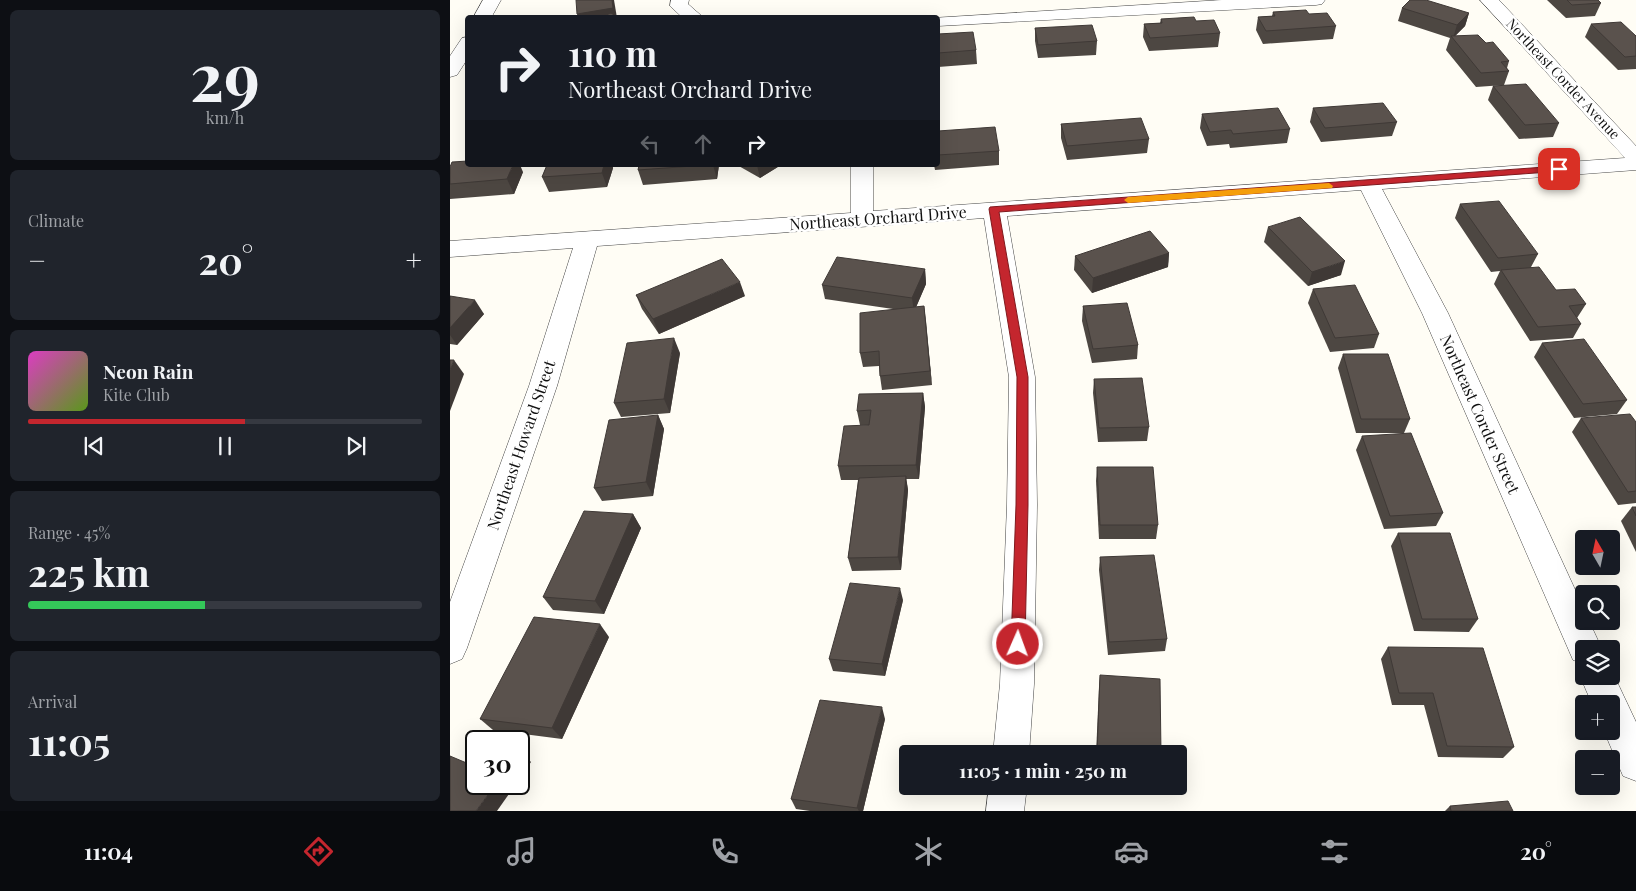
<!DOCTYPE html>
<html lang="en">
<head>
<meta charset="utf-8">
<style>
  body { margin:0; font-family:"Playfair Display",serif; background:#20242c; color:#f1f3f6; height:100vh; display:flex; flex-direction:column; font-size:19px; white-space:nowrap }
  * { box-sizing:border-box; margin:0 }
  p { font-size:16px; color:#9ea1a6 }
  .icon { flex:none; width:28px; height:28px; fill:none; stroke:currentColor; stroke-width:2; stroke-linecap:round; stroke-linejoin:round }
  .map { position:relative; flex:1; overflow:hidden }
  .panel { display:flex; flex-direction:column; gap:10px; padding:10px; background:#0d0f14; width:450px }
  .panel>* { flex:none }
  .guide { position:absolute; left:15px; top:15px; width:475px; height:152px; border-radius:5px; box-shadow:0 5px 20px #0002; background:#171b24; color:#f1f3f6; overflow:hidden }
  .needle { width:32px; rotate:351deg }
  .controls { position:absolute; left:1125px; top:530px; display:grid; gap:10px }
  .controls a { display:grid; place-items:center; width:45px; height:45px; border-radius:5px; background:#171b24; box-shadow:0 5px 20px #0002; font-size:25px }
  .speed { position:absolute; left:15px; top:730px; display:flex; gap:10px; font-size:25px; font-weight:700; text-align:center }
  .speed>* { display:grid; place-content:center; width:65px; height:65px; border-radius:50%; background:#171b24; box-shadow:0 5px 20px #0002; line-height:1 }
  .speed .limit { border:2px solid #111; border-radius:8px; background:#fff; color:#111 }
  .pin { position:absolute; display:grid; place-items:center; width:42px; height:42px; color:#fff; margin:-21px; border-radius:10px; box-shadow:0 2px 8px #0006 }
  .me { position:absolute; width:55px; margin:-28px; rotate:2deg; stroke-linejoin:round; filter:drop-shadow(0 0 4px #0008) }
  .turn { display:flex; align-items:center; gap:18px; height:105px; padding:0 20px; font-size:22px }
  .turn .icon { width:65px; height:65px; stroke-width:2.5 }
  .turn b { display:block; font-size:35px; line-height:42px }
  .lanes { display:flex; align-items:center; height:48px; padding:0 20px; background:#0003; justify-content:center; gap:25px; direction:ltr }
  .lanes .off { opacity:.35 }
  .big { font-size:38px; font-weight:700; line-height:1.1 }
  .panel .tile { flex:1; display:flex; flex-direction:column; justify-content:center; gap:8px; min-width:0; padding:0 18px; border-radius:8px; background:#20242c }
  .panel .dial { align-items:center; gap:0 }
  .dial b { font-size:65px; line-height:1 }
  .song { display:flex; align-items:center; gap:15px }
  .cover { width:60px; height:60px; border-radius:8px; background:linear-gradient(135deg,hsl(310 70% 55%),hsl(90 70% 35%)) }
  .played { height:5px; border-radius:2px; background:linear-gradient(90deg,#c4262e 55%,#363941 55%) }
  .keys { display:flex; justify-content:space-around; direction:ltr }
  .heat { display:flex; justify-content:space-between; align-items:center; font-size:28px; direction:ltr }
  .charge { height:8px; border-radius:4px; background:linear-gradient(90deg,#34c759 45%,#363941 0) }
  .trip { position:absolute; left:449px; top:745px; width:288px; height:50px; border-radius:5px; background:#171b24; box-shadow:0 5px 20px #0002; font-weight:700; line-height:50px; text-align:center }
  .dock { display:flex; height:80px; justify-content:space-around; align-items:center; background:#090b0e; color:#9ea1a6 }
  .dock .icon { width:35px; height:35px }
  .dock .active { color:#c4262e }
  .dock b { font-size:22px; color:#f1f3f6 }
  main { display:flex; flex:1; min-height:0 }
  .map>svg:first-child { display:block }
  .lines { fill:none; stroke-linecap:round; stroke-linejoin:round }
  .street-casing { stroke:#444; stroke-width:1 }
  .street { fill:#fff; fill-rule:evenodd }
  .wall { fill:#4d4742 }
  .shaded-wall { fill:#3f3936 }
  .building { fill:#5a524d; stroke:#3f3936 }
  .route { fill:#c4262e; stroke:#7f191e }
  .slow { fill:#f59e0b }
  .labels { text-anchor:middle; stroke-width:5; stroke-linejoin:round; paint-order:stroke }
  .far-street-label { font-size:14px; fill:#111; stroke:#fff }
  .street-label { font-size:16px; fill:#111; stroke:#fff }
</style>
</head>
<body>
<main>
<section class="panel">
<div class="tile dial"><b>29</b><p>km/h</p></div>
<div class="tile"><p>Climate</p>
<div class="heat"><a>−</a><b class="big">20°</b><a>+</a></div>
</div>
<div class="tile">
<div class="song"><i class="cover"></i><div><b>Neon Rain</b><p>Kite Club</p></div></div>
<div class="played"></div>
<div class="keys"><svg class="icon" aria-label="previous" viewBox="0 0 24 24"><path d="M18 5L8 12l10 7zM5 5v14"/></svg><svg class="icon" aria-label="pause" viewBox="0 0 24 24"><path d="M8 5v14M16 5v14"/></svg><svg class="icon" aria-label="next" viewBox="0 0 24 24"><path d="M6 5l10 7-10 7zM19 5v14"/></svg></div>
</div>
<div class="tile"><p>Range · 45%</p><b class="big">225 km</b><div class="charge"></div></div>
<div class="tile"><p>Arrival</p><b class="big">11:05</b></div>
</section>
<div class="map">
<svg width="1186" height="811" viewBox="0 0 1186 811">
  <rect width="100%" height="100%" fill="#fffdf5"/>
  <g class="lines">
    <defs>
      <g id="street">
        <polygon points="33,0 51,0 41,18 23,18"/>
        <polygon points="221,0 239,0 238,4 254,18 233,18 220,6"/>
        <polygon points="772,0 875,0 872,4 866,5 488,26 488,18 482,18"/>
        <polygon points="1030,0 1049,0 1186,146 1186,170 932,189 998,313 1134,609 1134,621 1139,621 1152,649 1134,649 1134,664 1123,660 972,313 911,190 557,216 585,377 587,505 584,684 579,754 543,754 550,684 557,505 559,377 534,218 147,246 107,386 17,648 12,659 0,664 0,602 79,386 123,248 0,257 0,241 401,213 401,165 423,165 423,211 1175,158"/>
        <polygon points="18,37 18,58 7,75 0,77 0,56 12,38"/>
        <polygon points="1134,667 1134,676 1161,676 1161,669 1186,722 1186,781 1173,776 1154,731 1161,731 1161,704 1142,704 1130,676"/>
        <polygon points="539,786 577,786 574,811 536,811"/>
      </g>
    </defs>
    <use href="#street" class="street-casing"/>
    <use href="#street" class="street"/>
  </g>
  <g class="wall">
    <polygon points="1097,0 1148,0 1151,3 1145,16 1116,18"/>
    <polygon points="952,8 1019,13 1015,26 1005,36 1036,43 1059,61 1057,68 1059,71 1054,85 1026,87 996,50 1000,38 948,21"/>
    <polygon points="823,12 859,14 886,26 883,39 813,44 806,30 808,17 822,16"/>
    <polygon points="711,19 746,21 770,33 768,47 699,51 693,37 694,24 710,23"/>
    <polygon points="1141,24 1186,36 1186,69 1168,70 1135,37"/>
    <polygon points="585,28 647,41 646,55 588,58 585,41"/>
    <polygon points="488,34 526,50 527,64 488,67"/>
    <polygon points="1043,86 1109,123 1103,137 1069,139 1038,100"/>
    <polygon points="863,108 947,122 942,136 871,142 860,122"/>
    <polygon points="752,114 840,129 837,143 780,148 779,144 757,146 750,128"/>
    <polygon points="611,124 699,139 697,153 617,160 611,138"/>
    <polygon points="488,131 549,151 549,165 485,170 484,165 488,165"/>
    <polygon points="97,165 162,165 163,168 157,187 99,192 92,177"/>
    <polygon points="189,165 269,165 267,179 193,185 188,170"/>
    <polygon points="287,165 331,165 310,178"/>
    <polygon points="0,167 73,172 64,194 0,199"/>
    <polygon points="1010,204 1088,254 1081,267 1106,290 1136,304 1127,318 1131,324 1123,338 1080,341 1044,284 1050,271 1041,272 1005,218"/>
    <polygon points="818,227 891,275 858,286 814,242"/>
    <polygon points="719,253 718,267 642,293 624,270 625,256"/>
    <polygon points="475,269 476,284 466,307 474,306 482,385 432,390 430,376 429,366 413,367 410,353 443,309 375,299 372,285"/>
    <polygon points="863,289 929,334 924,348 880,352 858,303"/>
    <polygon points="186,295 295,296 209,334 192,309"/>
    <polygon points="0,296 34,314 7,345 0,344"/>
    <polygon points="633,306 688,345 687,359 642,363 632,321"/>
    <polygon points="1092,343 1177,400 1167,414 1124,418 1084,357"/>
    <polygon points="230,353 220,413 171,417 164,403"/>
    <polygon points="893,354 960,419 954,433 906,433 888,368"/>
    <polygon points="644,379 699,427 697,441 648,442 643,393"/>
    <polygon points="473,393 475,407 469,479 456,479 458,490 451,570 402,571 398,558 408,480 391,480 388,466 419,425 410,425 407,411"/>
    <polygon points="208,415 214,429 203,496 152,501 144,488"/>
    <polygon points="1131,418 1186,422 1186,503 1168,505 1122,432"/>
    <polygon points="912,436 993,513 986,526 934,529 906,450"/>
    <polygon points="647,467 708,525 706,539 649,539 646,481"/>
    <polygon points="1182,507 1186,507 1186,552 1171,521"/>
    <polygon points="183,514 191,528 154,614 103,610 93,597"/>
    <polygon points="948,533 1028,619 1019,632 964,631 941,546"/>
    <polygon points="650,557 717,639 715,651 658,655 649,570"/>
    <polygon points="453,600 435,676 383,671 379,659"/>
    <polygon points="159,637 112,739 43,730 30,719"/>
    <polygon points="938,647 1064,747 1053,758 988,757 974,705 942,705 931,659"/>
    <polygon points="650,675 711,754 646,754 649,687"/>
    <polygon points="435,719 413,811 360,811 346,809 341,799"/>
    <polygon points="1000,806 1063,811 995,811"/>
  </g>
  <g class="shaded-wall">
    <polygon points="162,0 164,0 167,18 128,18 127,14"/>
    <polygon points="1019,13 1015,26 1003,38 1007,25"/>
    <polygon points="63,165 70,165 73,172 64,194 57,179"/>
    <polygon points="154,165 162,165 163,168 157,187 152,173"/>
    <polygon points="263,165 269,165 267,179"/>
    <polygon points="307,165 331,165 310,178"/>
    <polygon points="719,253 718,267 642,293 643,278"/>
    <polygon points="895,261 891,275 858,286 862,272"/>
    <polygon points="475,269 476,284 464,312 462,298"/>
    <polygon points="290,282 295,296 209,334 203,319"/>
    <polygon points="25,300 34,314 7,345 0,335 0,328"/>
    <polygon points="474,306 476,321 482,385 480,371"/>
    <polygon points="224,338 230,353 220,413 214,399"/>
    <polygon points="4,360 14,374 0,411 0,370"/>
    <polygon points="473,393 475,407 469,479 466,465"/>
    <polygon points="208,415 214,429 203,496 196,482"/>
    <polygon points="456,476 458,490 451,570 448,557"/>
    <polygon points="183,514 191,528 154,614 145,601"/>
    <polygon points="450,588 453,600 435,676 432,664"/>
    <polygon points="150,624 159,637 112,739 102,728"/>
    <polygon points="432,707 435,719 413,811 409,811 407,808"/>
    <polygon points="70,751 81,762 69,780 69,753"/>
    <polygon points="46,784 66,784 47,811 26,811"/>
  </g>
  <g class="building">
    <polygon points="126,0 162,0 163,8 127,14"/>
    <polygon points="960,0 976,0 1019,13 1007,25 952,8"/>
    <polygon points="1117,0 1148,0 1151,3 1122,5"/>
    <polygon points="856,10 859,14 877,13 886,26 816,31 808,17 825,16 823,12"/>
    <polygon points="161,13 169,18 149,18"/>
    <polygon points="744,17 746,21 764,20 770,33 700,38 694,24 712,23 711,19"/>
    <polygon points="1171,22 1186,36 1186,56 1175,57 1141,24"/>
    <polygon points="642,25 647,41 588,45 585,28"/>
    <polygon points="523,32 526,50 488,53 488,34"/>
    <polygon points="1028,35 1036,43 1043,42 1059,61 1051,62 1059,71 1031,73 1001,36"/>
    <polygon points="1076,84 1109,123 1075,125 1043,86"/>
    <polygon points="933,103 947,122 875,128 863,108"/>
    <polygon points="828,108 840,129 783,134 781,130 760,132 752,114"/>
    <polygon points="691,118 699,139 617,146 611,124"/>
    <polygon points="545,127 549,151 488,155 488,131"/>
    <polygon points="18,161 18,165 63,165 57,179 0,184 0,167 2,162"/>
    <polygon points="97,165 154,165 152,173 92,177"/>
    <polygon points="189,165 257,165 188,170"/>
    <polygon points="1049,201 1088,254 1048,258 1010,204"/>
    <polygon points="850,217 895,261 862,272 818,227"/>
    <polygon points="700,231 719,253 643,278 625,256"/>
    <polygon points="387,257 475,269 462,298 372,285"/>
    <polygon points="272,259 290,282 203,319 186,295"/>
    <polygon points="1089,267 1106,290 1125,289 1136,304 1119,306 1131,324 1088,327 1051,270"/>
    <polygon points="905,285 929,334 885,338 863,289"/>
    <polygon points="0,296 25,300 0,328"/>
    <polygon points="677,303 688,345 643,349 633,306"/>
    <polygon points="474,306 480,371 430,376 429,351 410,353 410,313"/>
    <polygon points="224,338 214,399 164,403 177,343"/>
    <polygon points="1134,339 1177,400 1133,404 1092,343"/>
    <polygon points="893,354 938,354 960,419 911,419"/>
    <polygon points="0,360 4,360 0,370"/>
    <polygon points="692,378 699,427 649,428 644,379"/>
    <polygon points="473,393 466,465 388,466 394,426 419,425 421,410 407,411 409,394"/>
    <polygon points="1180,414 1186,422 1186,491 1178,492 1131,418"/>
    <polygon points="208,415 196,482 144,488 159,420"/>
    <polygon points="961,433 993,513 940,516 912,436"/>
    <polygon points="647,467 703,467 708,525 650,525"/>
    <polygon points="456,476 448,557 398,558 409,478"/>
    <polygon points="1182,507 1186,507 1186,516"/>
    <polygon points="134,511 183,514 145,601 93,597"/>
    <polygon points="948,533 1000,533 1028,619 972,619"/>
    <polygon points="704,555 717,639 659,642 650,557"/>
    <polygon points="400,583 450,588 432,664 379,659"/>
    <polygon points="84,617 150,624 102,728 30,719"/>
    <polygon points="938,647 1033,648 1064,747 997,746 983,693 949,693"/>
    <polygon points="650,675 710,679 711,754 647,754"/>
    <polygon points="370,700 432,707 407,808 341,799"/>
    <polygon points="0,756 26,767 26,784 46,784 26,811 0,811"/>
    <polygon points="1058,801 1063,811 1001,811 1000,806"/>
  </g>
  <polygon class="route" points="1109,166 1114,169 1113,171 549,212 578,377 578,505 575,644 573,648 568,650 563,648 561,644 566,505 567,377 539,209 540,207"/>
  <polygon class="slow" points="879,183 883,186 882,188 678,203 674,200 678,197"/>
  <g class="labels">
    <g class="far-street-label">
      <text transform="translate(1113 79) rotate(47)" y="5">Northeast Corder Avenue</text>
    </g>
    <g class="street-label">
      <text transform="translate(428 218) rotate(-4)" y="6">Northeast Orchard Drive</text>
      <text transform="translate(1030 414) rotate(66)" y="6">Northeast Corder Street</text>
      <text transform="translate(71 445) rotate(-71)" y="6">Northeast Howard Street</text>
    </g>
  </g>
</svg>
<div class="controls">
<a><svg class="needle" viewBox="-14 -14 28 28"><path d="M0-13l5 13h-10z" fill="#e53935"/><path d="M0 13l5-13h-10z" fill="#9ea1a6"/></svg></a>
<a><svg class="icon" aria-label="search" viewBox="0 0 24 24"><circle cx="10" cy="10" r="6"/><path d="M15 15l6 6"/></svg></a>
<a><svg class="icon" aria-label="layers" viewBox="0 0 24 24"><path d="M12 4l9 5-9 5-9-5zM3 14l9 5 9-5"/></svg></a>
<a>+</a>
<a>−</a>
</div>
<div class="speed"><div class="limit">30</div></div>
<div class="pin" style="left:1109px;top:169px;background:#d93025"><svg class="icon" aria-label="arrive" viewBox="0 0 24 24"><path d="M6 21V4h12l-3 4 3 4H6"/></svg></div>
<svg class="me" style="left:568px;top:644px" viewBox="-20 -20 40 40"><circle r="17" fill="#c4262e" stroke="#fff" stroke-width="3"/><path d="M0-11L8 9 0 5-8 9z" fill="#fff"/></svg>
<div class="trip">11:05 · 1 min · 250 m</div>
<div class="guide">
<div class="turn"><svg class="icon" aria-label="right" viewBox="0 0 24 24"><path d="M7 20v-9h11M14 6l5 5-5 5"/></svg><div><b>110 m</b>Northeast Orchard Drive</div></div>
<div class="lanes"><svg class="icon off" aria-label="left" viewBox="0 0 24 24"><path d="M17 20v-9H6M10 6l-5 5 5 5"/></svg><svg class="icon off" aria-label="ahead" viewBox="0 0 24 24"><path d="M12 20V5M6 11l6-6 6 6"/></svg><svg class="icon" aria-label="right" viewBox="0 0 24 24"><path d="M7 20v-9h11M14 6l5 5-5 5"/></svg></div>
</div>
</div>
</main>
<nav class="dock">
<b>11:04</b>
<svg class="icon active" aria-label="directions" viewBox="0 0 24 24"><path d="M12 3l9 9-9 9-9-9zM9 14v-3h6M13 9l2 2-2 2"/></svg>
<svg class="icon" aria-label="music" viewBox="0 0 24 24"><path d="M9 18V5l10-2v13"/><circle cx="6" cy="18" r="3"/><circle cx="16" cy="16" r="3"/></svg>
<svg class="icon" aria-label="phone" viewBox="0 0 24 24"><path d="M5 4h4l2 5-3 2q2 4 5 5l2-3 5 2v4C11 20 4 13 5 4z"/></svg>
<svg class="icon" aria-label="climate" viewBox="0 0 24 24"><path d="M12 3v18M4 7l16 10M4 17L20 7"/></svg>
<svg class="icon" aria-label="car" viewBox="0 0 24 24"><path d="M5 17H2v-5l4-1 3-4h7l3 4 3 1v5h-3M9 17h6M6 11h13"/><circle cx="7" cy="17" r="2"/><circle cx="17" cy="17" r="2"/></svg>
<svg class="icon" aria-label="filters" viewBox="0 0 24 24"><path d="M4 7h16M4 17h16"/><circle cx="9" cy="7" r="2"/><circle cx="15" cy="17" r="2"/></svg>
<b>20°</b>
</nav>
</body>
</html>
